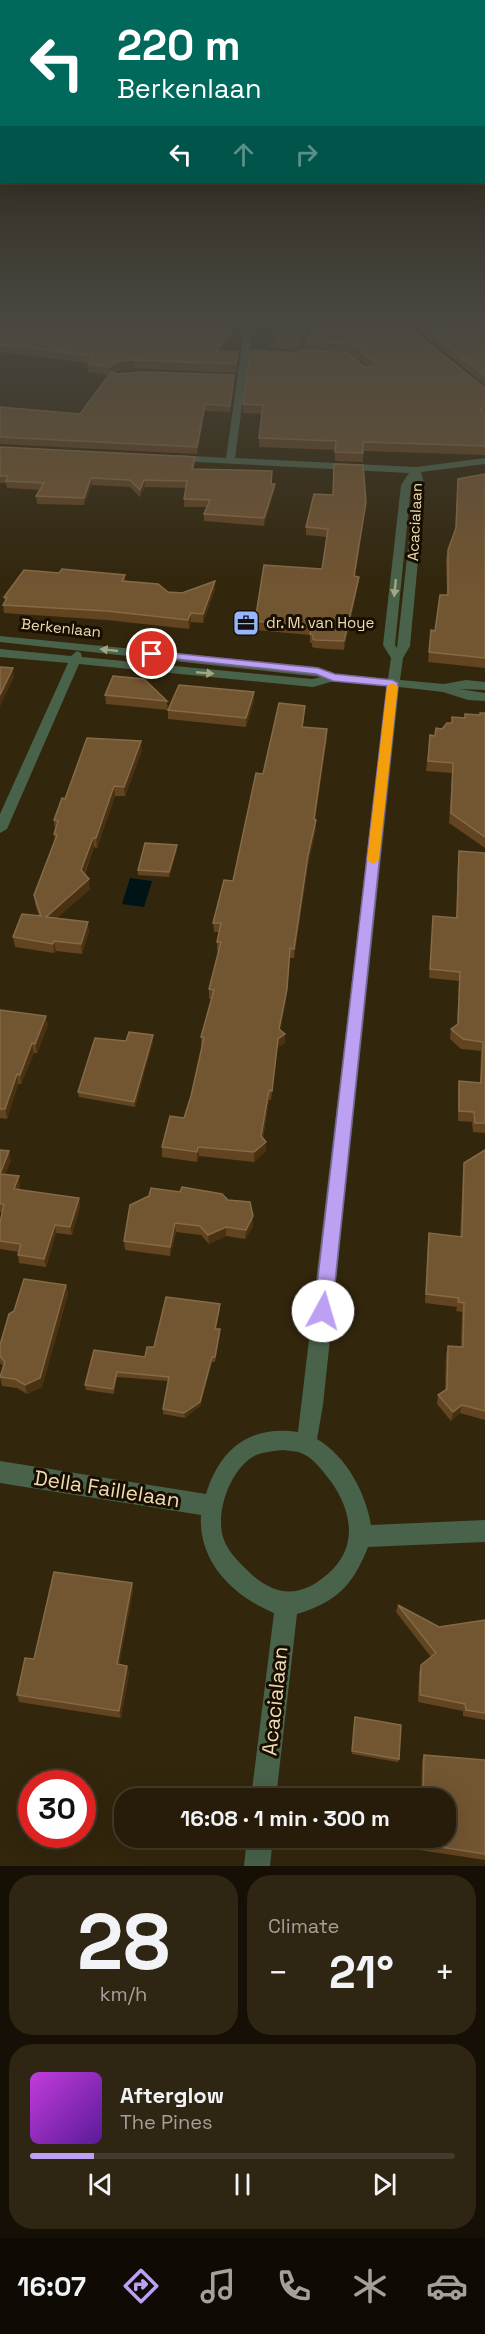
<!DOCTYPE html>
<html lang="en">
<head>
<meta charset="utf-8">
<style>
  body { margin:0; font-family:"Space Grotesk",sans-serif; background:#2e2512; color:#f1f3f6; height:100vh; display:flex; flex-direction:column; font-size:22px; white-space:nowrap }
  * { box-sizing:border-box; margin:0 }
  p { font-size:20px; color:#a4a19c }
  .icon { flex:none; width:33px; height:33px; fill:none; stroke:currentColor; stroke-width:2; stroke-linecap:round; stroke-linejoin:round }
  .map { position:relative; height:1866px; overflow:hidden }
  .sheet { display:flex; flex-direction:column; gap:9px; padding:9px; background:#150f05; flex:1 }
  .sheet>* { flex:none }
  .guide { position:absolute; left:0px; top:0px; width:486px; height:183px; box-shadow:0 6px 24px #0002,0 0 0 2px #423a2a; background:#00695c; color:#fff; overflow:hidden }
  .speed { position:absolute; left:18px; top:1770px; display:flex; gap:12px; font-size:30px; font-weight:700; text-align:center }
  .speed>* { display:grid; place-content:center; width:78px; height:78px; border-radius:50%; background:#261c09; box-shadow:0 6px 24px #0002,0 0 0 2px #423a2a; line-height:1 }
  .speed .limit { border:9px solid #d22; background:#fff; color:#111 }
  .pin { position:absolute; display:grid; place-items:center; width:51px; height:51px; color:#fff; margin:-26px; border:3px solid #fff; border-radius:50%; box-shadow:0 2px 6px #0007 }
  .me { position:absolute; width:66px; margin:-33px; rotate:6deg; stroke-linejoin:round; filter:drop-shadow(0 0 4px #0008) }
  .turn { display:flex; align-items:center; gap:21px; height:126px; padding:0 18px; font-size:27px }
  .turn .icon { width:78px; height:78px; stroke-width:2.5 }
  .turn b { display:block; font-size:42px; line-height:51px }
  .lanes { display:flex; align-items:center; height:57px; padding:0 18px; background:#0003; justify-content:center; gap:30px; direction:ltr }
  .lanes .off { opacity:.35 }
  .big { font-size:45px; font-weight:700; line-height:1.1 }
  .sheet .tile { flex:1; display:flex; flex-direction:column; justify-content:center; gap:9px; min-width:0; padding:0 21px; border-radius:24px; background:#2e2512 }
  .sheet .dial { align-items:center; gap:0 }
  .dial b { font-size:78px; line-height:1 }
  .song { display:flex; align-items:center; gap:18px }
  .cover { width:72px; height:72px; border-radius:9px; background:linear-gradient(135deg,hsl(290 70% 55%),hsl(270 70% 35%)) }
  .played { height:6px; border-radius:3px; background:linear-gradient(90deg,#bca0f2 15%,#423a2a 15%) }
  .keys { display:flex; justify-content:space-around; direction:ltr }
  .heat { display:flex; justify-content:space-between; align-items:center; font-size:33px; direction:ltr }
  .sheet .tiles { flex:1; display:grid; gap:9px; grid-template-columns:1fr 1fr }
  .tile:last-child { grid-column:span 2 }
  .trip { position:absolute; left:114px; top:1788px; width:342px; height:60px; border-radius:24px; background:#261c09; box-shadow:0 6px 24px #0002,0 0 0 2px #423a2a; font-weight:700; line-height:60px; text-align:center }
  .tab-bar { display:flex; height:96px; justify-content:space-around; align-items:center; background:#0f0b04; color:#a4a19c }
  .tab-bar .icon { width:42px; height:42px }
  .tab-bar .selected { color:#bca0f2 }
  .tab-bar b { font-size:27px; color:#f1f3f6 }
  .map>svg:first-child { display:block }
  .green { fill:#60490e }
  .water { fill:#001316 }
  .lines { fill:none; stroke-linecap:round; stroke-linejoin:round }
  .minor { fill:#49624a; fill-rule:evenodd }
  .wall { fill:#624421 }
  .shaded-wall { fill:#493112 }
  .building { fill:#725531; stroke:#856a46; stroke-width:1.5 }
  .oneway { fill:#a4a585 }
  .route { fill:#bca0f2; stroke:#7a689d; stroke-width:1.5 }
  .slow { fill:#f59e0b }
  .labels { text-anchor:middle; stroke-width:6; stroke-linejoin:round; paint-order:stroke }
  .far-street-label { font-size:15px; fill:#eedcb5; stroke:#190f00 }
  .far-poi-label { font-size:15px; fill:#eedcb5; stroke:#190f00; text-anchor:start }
  .near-street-label { font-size:21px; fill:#eedcb5; stroke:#190f00 }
</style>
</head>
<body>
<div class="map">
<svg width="485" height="1866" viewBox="0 0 485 1866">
  <rect width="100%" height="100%" fill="#32260c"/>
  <polygon class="green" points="282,327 309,330 297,350 269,347"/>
  <polygon class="water" points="130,878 152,881 144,907 122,904"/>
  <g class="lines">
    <g class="minor">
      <path d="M252 325H260L251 338 250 349 318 353 322 355 318 357 249 354 235 458 416 467 485 458V464L421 472 425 486 410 646 403 658 400 680 444 684 466 680 485 682V690L459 689 485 693V701L468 700 443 692 399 687 323 1405 317 1439C347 1457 365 1492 371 1525L485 1520V1542L368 1547C353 1585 337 1602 297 1614L276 1798H251L274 1613C233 1596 198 1562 201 1515L0 1483V1461L206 1494C220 1449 249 1425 298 1432L387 686 334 681 313 687 79 664 7 829 0 833V814L68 663 0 657V649L71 656 77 651 81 653 82 657 312 679 321 677 0 642V636L318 667 335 674 388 679 391 658 383 645 401 485 409 473 177 461 172 458 177 455 226 458 243 338ZM414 481 415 486 397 648 395 645 411 485ZM283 1450C289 1451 296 1451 301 1453 311 1457 319 1466 325 1474 348 1501 361 1540 333 1569 303 1599 275 1599 246 1569 238 1561 228 1551 224 1540 214 1514 230 1468 256 1455 264 1452 274 1451 283 1450Z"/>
      <polygon points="247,1838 273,1838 270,1866 244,1866"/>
    </g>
  </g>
  <g class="wall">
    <polygon points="0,325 239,325 221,352 238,352 236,373 135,368 120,370 115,373 234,375 234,382 230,412 205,411 197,454 0,444 0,407 80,414 109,375 88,372 88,363 0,352"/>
    <polygon points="316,325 485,388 485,455 363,451 363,462 335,461 335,450 259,447 259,438 262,414 243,413 243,404 369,367 350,353 305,350 305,342"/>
    <polygon points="404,325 485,325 485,385 417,329"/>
    <polygon points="0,447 195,457 194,469 275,484 274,491 264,526 204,521 204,514 207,507 184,507 184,499 186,488 145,487 140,497 130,487 92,485 84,505 37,504 36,496 40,490 7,488 6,483 0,483"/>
    <polygon points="485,474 485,668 428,662 431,630 435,631 447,595 446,559 448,550 455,531 458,479"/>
    <polygon points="366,502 355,576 358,585 344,650 315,648 312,647 312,643 310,643 310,635 255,630 255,621 322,569 327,537 306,535 306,527"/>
    <polygon points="59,573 125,575 125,582 168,592 182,593 215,581 215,589 203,623 191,622 189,629 107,620 4,613 3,605 5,601 4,597"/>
    <polygon points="105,695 167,701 168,710 254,701 246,727 168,719 168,710 106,704"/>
    <polygon points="305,706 303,727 327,738 315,819 316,829 308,865 294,958 290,958 286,999 280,1030 285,1043 277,1048 271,1100 269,1100 263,1138 266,1151 254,1162 199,1156 197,1162 162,1157 162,1147 184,1118 191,1096 202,1047 201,1047 201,1037 211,999 209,999 209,989 219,951 217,951 217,942 219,932 214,932 213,923 233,881 263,774"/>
    <polygon points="480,713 485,713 485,848 449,823 452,773 426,771 430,735 435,736 442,729 452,723 465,718 479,715"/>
    <polygon points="142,750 125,796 115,796 97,848 94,847 85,874 90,889 57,918 89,931 82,954 56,951 54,953 15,947 13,937 39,916 35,904 34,895 55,841 54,834 55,830 54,820"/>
    <polygon points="177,850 169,877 138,875 138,870"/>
    <polygon points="459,851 485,853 485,1133 473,1132 472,1122 458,1121 458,1091 459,1081 480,1083 481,1051 461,1049 450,1039 451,1029 457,1025 459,981 429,978 433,916 456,918 458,861"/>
    <polygon points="0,1010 48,1025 37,1053 34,1053 21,1084 18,1084 7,1119 0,1118"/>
    <polygon points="153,1035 153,1041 135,1107 79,1097 78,1092"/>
    <polygon points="0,1150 11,1160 5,1175 20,1185 19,1190 79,1198 80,1206 72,1235 56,1233 46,1267 19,1263 18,1255 19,1252 0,1249 0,1223 2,1212 0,1212"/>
    <polygon points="485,1150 485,1420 460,1413 451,1421 437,1404 438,1395 445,1390 446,1354 448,1346 461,1347 462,1312 456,1311 457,1307 425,1303 428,1243 429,1233 460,1237 463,1172 464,1163"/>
    <polygon points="228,1200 253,1216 253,1226 245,1239 226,1236 209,1244 201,1235 176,1232 170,1256 125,1250 124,1241"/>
    <polygon points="66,1285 68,1294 42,1387 27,1394 17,1388 2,1386 0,1377 3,1366 0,1363 0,1345"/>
    <polygon points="220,1309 216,1329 220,1329 220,1334 215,1362 212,1362 200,1406 185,1418 163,1414 163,1409 168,1381 117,1377 114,1394 86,1390 85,1385 145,1357 154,1347"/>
    <polygon points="132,1583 133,1591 119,1665 127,1666 129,1673 121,1718 19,1702 17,1695 34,1659"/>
    <polygon points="398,1605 439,1627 485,1620 485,1720 463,1716 463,1711 418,1702 419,1672 421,1665 431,1657 396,1612"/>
    <polygon points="354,1721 399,1759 398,1762 352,1754"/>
    <polygon points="424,1755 485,1760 485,1860 419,1850 420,1838 446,1838 446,1798 421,1798 422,1761"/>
  </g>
  <g class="shaded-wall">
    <polygon points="234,325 239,325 216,360 216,352"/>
    <polygon points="135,360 135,368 120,370 110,376 109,367 120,361"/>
    <polygon points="234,375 234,382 230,412 230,406"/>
    <polygon points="205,404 205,411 197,454 197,447"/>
    <polygon points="91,478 92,485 84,505 84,498"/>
    <polygon points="144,480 145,487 140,497 140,490"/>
    <polygon points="275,484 274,491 264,526 264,518"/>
    <polygon points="366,502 365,510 354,584 354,576"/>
    <polygon points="359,577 358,585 344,650 344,641"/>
    <polygon points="215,581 215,589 203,623 203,614"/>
    <polygon points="191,613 191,622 189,629 188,620"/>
    <polygon points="13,668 14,677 0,707 0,695"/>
    <polygon points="254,692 254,701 246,727 246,718"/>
    <polygon points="327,729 327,738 314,828 314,819"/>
    <polygon points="141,741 142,750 125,796 124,787"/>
    <polygon points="114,786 115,796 97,848 96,838"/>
    <polygon points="316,820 316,829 308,865 294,958 294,949 308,855"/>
    <polygon points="93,838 94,847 82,880 81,870"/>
    <polygon points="177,845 177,850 169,877 169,872"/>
    <polygon points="89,879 90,889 48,926 46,917"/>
    <polygon points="88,922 89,931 82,954 81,944"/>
    <polygon points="54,941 56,951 54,953 53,944"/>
    <polygon points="290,948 286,999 279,1038 285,1034 285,1043 277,1048 271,1100 272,1091 279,1029"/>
    <polygon points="46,1016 48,1025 37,1053 35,1044"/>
    <polygon points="153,1035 153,1041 135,1107 134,1102"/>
    <polygon points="32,1043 34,1053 21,1084 20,1075"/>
    <polygon points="17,1074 18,1084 7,1119 5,1109"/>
    <polygon points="269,1090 269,1100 261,1146 261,1136"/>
    <polygon points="266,1142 266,1151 254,1162 254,1152"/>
    <polygon points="198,1147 199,1156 197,1162 197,1152"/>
    <polygon points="9,1151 11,1160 2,1182 0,1174"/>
    <polygon points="19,1176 20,1185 16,1197 14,1189"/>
    <polygon points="79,1198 80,1206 72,1235 70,1227"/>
    <polygon points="253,1216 253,1226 245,1239 246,1230"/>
    <polygon points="175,1223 176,1232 170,1256 170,1247"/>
    <polygon points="55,1225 56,1233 46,1267 44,1259"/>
    <polygon points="226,1227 226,1236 209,1244 208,1235"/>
    <polygon points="66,1285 68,1294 42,1387 27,1394 25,1385"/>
    <polygon points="220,1304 220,1309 215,1334 215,1329"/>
    <polygon points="220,1329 220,1334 215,1362 215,1357"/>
    <polygon points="212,1357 212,1362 200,1406 185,1418 184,1413"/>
    <polygon points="117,1372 117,1377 114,1394 113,1389"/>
    <polygon points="462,1405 460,1413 451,1421 453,1412"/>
    <polygon points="132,1583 133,1591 118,1671 117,1664"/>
    <polygon points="127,1666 129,1673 121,1718 119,1711"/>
  </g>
  <g class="building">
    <polygon points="0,325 234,325 216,352 238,352 236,364 135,360 120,361 109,367 88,364 94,356 0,344"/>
    <polygon points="316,325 400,325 410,329 485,388 485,401 482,402 485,404 485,408 480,409 485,413 485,446 363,442 363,453 335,452 336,441 259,438 263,405 243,404 250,353 298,353 300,350 348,353 365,367 374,366 376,363 351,344 305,342"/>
    <polygon points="423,325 485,325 485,376"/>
    <polygon points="112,371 116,374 141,372 234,375 230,406 205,404 197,447 0,437 0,407 80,414"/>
    <polygon points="0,447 195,457 192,469 272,471 271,484 275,484 264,518 204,514 210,500 184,499 187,481 144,480 140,490 130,480 91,478 84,498 36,496 44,483 6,481 8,476 0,476"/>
    <polygon points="334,464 363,465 366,502 354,576 359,577 344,641 315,640 313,639 313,635 310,634 312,626 255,621 264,565 322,569 328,529 306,527 314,494 333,495"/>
    <polygon points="485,474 485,658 429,652 431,630 435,631 440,595 448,595 448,550 456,528 458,479"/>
    <polygon points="62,569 125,575 122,581 158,584 168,592 182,593 215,581 203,614 191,613 188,620 107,611 3,605 7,598 4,597 24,570 59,573"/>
    <polygon points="0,667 13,668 0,695"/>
    <polygon points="113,676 144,679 167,701 105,695"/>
    <polygon points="179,685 254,692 246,718 168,710"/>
    <polygon points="279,703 305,706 302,727 327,729 314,819 316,820 308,855 294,949 290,948 287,989 279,1029 285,1034 278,1039 272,1091 269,1090 261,1136 266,1142 254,1152 198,1147 197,1152 162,1147 170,1116 184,1118 191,1096 204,1038 201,1037 214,990 209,989 221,942 217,942 221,923 213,923 224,880 233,881 256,773 263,774"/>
    <polygon points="480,713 485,713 485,837 451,813 453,763 428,761 430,735 435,736 436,728 442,729 447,723 452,723 452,717 465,718 465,714 480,715"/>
    <polygon points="87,738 141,741 124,787 114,786 96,838 93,838 81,870 89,879 46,917 88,922 81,944 54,941 53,944 13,937 22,914 41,916 34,895 57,835 54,834 58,821 54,820 62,798 65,799"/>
    <polygon points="145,843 177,845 169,872 138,870"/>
    <polygon points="459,851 485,853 485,1123 475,1123 474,1112 459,1111 459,1081 481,1083 483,1042 463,1039 451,1029 458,1024 460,972 430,969 433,916 457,918"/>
    <polygon points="0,1010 46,1016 35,1044 32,1043 20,1075 17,1074 5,1109 0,1109"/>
    <polygon points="129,1032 153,1035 134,1102 78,1092 95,1038 126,1041"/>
    <polygon points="0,1150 9,1151 0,1174 19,1176 14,1189 79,1198 70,1227 55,1225 44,1259 18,1255 21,1244 0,1241 0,1223 4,1204 0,1204"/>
    <polygon points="485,1150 485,1411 462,1405 453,1412 438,1395 447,1389 448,1346 463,1347 464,1303 458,1302 459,1298 426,1294 429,1233 462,1237 464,1163"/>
    <polygon points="182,1187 222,1194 228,1200 250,1202 253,1216 246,1230 226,1227 208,1235 200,1226 175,1223 170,1247 124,1241 130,1205 149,1196 151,1188 180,1192"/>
    <polygon points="24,1279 66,1285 40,1378 25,1385 15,1379 0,1377 5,1362 0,1356 0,1345 9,1314 14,1311"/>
    <polygon points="166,1297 220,1304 215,1329 220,1329 215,1357 212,1357 200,1402 184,1413 163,1409 169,1377 117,1372 113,1389 85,1385 94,1350 145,1357 147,1347 154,1347"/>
    <polygon points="54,1572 132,1583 117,1664 127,1666 119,1711 17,1695 25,1658 34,1659"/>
    <polygon points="398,1605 439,1627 485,1620 485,1713 466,1710 465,1704 420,1695 421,1665 436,1653"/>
    <polygon points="355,1717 401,1725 399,1759 352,1751"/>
    <polygon points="424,1755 485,1760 485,1854 422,1844 422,1838 446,1838 446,1798 423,1798"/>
  </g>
  <defs><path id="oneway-solid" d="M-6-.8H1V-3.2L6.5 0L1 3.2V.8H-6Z" transform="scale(1.5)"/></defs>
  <g class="oneway">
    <use href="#oneway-solid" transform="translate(395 588) rotate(96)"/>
    <use href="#oneway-solid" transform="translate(109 650) rotate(-174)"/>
    <use href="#oneway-solid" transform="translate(205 673) rotate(5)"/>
  </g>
  <linearGradient id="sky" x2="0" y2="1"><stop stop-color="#1c1507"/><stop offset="0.55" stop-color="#494740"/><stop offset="1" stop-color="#494740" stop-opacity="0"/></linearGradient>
  <rect width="485" height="586" fill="url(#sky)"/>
  <polygon class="route" points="152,651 318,668 335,674 393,680 398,683 332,1311 329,1317 323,1319 317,1317 314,1311 387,686 333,681 316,674 148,656 148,652"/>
  <polygon class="slow" points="392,683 398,686 379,860 373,864 367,860 387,686"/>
  <defs>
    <symbol id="office-square" viewBox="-11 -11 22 22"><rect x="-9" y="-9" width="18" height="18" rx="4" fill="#97b6fd" stroke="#190f00"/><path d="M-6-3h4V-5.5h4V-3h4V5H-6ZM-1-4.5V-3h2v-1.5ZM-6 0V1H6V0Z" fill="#111"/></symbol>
  </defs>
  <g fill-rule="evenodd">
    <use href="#office-square" x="231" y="608" width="30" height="30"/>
  </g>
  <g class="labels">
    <g class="far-street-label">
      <text transform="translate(415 522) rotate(-87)" y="5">Acacialaan</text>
      <text transform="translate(61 628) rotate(6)" y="5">Berkenlaan</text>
    </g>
    <g class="far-poi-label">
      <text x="266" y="628">dr. M. van Hoye</text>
    </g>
    <g class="near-street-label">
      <text transform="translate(107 1489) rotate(9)" y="7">Della Faillelaan</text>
      <text transform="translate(275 1701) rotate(-84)" y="7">Acacialaan</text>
    </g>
  </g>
</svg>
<div class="speed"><div class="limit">30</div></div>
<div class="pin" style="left:152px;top:654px;background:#d93025"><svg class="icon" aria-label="arrive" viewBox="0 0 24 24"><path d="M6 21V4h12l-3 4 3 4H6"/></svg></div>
<svg class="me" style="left:323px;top:1311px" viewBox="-20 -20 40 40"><circle r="19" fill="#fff"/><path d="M0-13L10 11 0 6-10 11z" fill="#bca0f2"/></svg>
<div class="trip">16:08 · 1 min · 300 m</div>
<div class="guide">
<div class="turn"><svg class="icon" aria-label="left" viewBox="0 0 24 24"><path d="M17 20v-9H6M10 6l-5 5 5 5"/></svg><div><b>220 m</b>Berkenlaan</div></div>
<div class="lanes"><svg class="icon" aria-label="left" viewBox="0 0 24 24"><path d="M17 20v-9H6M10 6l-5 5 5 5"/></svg><svg class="icon off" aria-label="ahead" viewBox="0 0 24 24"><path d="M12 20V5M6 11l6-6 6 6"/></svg><svg class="icon off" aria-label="right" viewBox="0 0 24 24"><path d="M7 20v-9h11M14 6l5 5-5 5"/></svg></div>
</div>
</div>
<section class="sheet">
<div class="tiles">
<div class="tile dial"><b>28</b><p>km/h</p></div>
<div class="tile"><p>Climate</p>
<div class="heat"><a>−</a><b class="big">21°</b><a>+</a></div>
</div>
<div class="tile">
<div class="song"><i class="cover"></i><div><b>Afterglow</b><p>The Pines</p></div></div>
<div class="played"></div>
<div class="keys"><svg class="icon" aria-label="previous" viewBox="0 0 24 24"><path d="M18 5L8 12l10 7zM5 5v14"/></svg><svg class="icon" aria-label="pause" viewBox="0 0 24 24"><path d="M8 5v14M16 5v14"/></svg><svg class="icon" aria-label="next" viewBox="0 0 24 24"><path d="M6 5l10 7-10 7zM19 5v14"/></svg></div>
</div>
</div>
</section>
<nav class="tab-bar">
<b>16:07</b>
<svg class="icon selected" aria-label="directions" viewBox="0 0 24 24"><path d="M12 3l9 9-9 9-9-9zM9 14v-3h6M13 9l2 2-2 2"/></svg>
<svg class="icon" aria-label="music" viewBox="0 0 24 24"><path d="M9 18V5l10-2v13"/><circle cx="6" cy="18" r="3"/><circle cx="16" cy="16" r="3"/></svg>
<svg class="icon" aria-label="phone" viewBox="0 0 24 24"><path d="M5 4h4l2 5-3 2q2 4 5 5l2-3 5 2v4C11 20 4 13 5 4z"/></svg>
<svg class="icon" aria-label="climate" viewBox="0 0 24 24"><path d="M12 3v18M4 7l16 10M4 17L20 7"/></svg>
<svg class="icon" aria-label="car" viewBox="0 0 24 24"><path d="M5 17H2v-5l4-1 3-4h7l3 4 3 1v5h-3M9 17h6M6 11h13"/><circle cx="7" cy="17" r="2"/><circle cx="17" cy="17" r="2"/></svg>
</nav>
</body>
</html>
